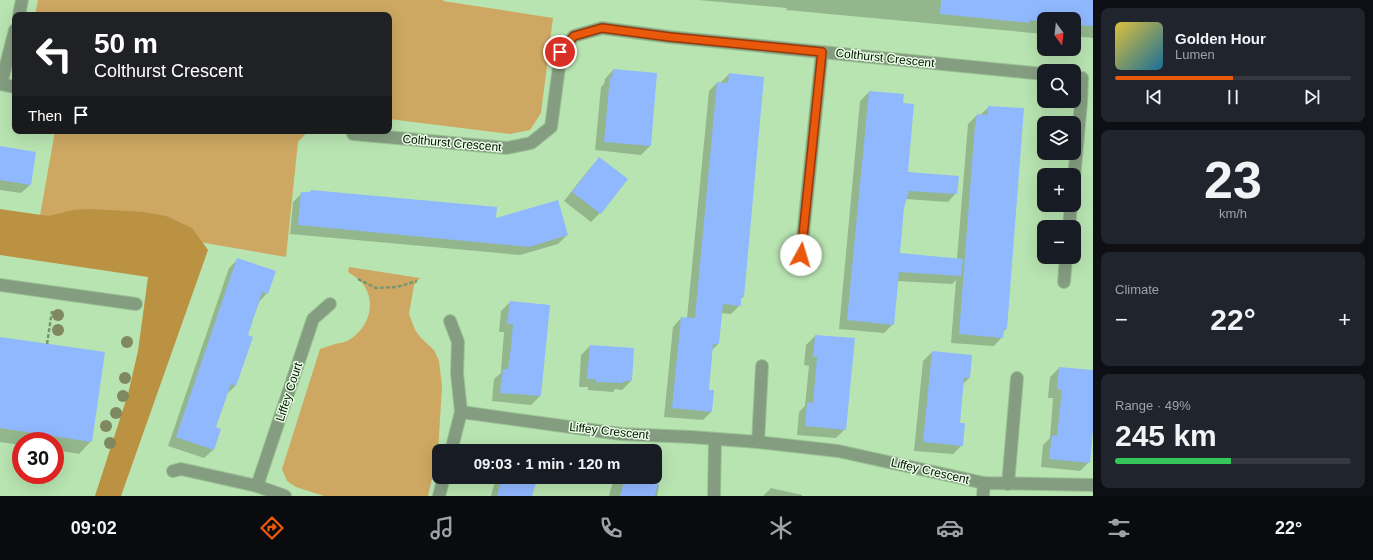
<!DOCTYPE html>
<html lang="en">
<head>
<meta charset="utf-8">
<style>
  body { margin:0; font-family:Arial,sans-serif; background:#20242c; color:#f1f3f6; height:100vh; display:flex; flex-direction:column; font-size:15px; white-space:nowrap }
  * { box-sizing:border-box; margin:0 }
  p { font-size:13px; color:#9ea1a6 }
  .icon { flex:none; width:22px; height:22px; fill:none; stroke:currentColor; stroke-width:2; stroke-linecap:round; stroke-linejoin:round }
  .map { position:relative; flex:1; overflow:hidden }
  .sheet { display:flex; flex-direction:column; gap:8px; padding:8px; background:#0d0f14; width:280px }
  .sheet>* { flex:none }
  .banner { position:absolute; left:12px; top:12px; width:380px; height:122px; border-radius:8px; box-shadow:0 4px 16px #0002; background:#202124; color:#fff; overflow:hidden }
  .needle { width:26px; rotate:165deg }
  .fabs { position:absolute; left:1037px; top:12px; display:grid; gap:8px }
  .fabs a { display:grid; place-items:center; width:44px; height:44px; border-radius:8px; background:#171b24; box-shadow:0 4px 16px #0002; font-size:20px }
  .speed { position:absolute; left:12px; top:432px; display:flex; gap:8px; font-size:20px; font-weight:700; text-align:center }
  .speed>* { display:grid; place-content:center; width:52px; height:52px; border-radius:50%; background:#171b24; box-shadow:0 4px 16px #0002; line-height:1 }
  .speed .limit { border:6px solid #d22; background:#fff; color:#111 }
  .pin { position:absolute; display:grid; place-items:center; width:34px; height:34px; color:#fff; margin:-17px; border:2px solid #fff; border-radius:50%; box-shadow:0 1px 4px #0007 }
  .me { position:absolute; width:44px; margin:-22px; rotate:6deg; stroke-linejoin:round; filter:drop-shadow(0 0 3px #0008) }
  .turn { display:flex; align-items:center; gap:14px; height:84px; padding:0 16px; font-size:18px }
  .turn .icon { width:52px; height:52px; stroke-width:2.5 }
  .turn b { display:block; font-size:28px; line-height:34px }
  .then { display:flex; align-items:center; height:38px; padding:0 16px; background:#0003; gap:8px; font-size:15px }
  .big { font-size:30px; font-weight:800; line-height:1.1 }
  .sheet .card { flex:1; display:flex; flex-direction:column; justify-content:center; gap:6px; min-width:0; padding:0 14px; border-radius:8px; background:#20242c }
  .sheet .dial { align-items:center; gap:0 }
  .dial b { font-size:52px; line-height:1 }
  .song { display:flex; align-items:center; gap:12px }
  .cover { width:48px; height:48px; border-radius:6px; background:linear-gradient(135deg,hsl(50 70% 55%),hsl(200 70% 35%)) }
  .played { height:4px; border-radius:2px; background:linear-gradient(90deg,#ea580c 50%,#363941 50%) }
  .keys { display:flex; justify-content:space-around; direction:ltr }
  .heat { display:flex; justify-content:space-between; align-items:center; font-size:22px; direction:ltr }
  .charge { height:6px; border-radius:3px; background:linear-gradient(90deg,#34c759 49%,#363941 0) }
  .trip { position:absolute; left:432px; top:444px; width:230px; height:40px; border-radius:8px; background:#171b24; box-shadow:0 4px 16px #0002; font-weight:800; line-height:40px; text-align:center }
  .dock { display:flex; height:64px; justify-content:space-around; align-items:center; background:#090b0e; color:#9ea1a6 }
  .dock .icon { width:28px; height:28px }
  .dock .selected { color:#ea580c }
  .dock b { font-size:18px; color:#f1f3f6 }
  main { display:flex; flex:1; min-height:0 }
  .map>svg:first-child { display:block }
  .green { fill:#cea862 }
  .forest { fill:#bb9241 }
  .shadow { fill:#0003 }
  .building { fill:#90b8fe }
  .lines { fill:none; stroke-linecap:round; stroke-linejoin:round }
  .service-casing { stroke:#9bc295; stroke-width:14 }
  .minor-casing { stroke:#9bc295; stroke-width:14 }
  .path { stroke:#769771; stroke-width:2.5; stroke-dasharray:4 2; stroke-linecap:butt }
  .service { stroke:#849d80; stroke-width:12 }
  .minor { stroke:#849d80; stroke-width:12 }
  .tree { fill:#7f885e }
  .route-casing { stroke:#983908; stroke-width:10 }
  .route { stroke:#ea580c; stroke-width:7 }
  .labels { text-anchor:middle; stroke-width:3; stroke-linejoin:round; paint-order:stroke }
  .street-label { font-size:12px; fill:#041202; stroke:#e8fee4 }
</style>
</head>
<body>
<main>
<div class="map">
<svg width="1093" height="496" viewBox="0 0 1093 496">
  <rect width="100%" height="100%" fill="#b8e4b1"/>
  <g class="green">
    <polygon points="38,0 443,0 443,1 553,18 541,113 530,130 510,134 389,119 389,15 35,15"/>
    <polygon points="55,131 308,131 298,142 286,257 199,242 39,221"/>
    <path d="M349 267 420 278 414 285 409 314 415 330 421 338 434 350 439 361 442 386 438 452 428 496H324L296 487 287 481 282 469 320 349C324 348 328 346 332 345 337 343 343 343 347 341 366 331 376 308 366 289 363 281 354 276 348 272Z"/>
  </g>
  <polygon class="forest" points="0,209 48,216 74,210 90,209 144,212 166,216 192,228 208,250 121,496 95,496 128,394 138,351 148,277 0,255"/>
  <g class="shadow">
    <polygon points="698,0 1093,0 1093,38 1074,36 1074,19 1044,19 1044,34 786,10 787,8"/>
    <polygon points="613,70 656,74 650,146 641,155 595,150 601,87 604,84 605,79"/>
    <polygon points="729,74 743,297 740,299 740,305 731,314 721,313 718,344 712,350 708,390 711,412 703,420 664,417 673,327 681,318 687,318 709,91 717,83 720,83"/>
    <polygon points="869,92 902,104 907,173 956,193 948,202 906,199 903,208 899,254 957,259 968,124 977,115 980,115 989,107 1006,329 1003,332 1002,337 994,346 951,343 956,280 952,284 897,281 893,324 884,333 839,329 860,101"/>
    <polygon points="0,147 30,185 21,193 0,190"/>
    <polygon points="599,159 626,180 600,213 591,222 564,201 591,167"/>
    <polygon points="302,193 495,219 567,235 558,244 520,255 290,234 293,202"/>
    <polygon points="237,260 267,293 259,302 247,336 236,385 227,394 215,428 213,450 204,458 168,446 229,268"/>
    <polygon points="510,302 548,306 540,396 531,405 492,401 494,379 501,373 502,357 504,332 499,332 501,311"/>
    <polygon points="815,336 845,429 836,438 797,435 799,412 805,406 809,366 804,365 806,345"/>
    <polygon points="0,338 91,441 79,454 55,450 55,441 21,441 21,445 0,442"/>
    <polygon points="590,346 631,381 622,390 615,389 613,392 588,390 588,387 579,387 581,355"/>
    <polygon points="932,352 969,378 963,384 959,424 962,445 953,454 914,451 923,361"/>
    <polygon points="1059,368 1093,371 1093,419 1089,462 1080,471 1041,467 1043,445 1050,438 1053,398 1048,398 1050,377"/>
    <polygon points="655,475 659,476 657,485 659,485 657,496 609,496 614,477 655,477"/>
    <polygon points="496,477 536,477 531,496 491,496"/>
    <polygon points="771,488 802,495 802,496 763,496"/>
  </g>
  <g class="building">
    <polygon points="941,0 1093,0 1093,26 1074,25 1074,19 1044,19 1044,22 1030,20 1030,23 940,14"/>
    <polygon points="613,69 657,73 651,146 604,142 610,77 612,78"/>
    <polygon points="729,73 764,77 744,297 741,297 741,306 723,304 719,344 713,344 709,390 714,390 712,412 672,408 681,317 695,318 717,82 728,83"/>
    <polygon points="869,91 904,94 903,103 914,104 908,172 959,176 957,194 909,191 904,208 900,253 963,259 961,276 899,272 894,325 847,320"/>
    <polygon points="988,106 1024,108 1007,329 1004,329 1003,338 959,334 975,125 977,114 988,115"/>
    <polygon points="0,146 36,152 31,185 0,180"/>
    <polygon points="599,157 628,179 601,214 572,192"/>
    <polygon points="311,190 497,207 496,218 558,200 568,235 529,247 298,225 301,192 310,192"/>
    <polygon points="237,258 276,271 268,294 262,292 248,335 253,337 244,363 236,386 231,384 216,427 221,429 214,450 176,437"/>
    <polygon points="510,301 550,305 541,396 500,393 503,369 508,369 511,347 513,324 507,324"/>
    <polygon points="815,335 855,338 846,430 805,426 807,402 813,403 817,357 813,357"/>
    <polygon points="0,337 105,352 92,442 0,428"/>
    <polygon points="590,345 634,348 632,381 623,381 623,383 596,382 596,379 587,379"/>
    <polygon points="932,351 972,355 970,378 964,378 960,423 965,423 963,446 923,442"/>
    <polygon points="1059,367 1093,370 1093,430 1090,463 1049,459 1052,435 1057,436 1062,390 1057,389"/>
    <polygon points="502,477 538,477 532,496 497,496"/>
    <polygon points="625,477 660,477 655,496 620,496"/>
  </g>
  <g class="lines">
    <defs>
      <polyline id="service" points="0,285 136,304"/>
      <g id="minor">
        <polyline points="19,15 22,0"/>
        <polyline points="0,84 15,87"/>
        <polyline points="1,84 15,30"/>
        <polyline points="353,134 507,148 531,143 551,127 561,52 574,36 602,28 670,37 1044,74"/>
        <polyline points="1074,178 1081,103 1082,78"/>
        <polyline points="1069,227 1071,205"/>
        <polyline points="801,255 822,52"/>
        <polyline points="1064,282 1066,257"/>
        <polyline points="450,321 458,342 457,373 461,412 451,451"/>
        <polyline points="461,412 621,434 691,437 758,442 838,451 984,483 1093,485"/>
        <polyline points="758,442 762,366"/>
        <polyline points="173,471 181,469 257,486 285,496"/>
        <polyline points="1008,484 1017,378"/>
        <polyline points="257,486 313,319 330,304"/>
        <polyline points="439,496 444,477"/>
        <polyline points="714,496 715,439"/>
        <polyline points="983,496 984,483"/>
      </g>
    </defs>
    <use href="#service" class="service-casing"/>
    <use href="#minor" class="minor-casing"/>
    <g class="path">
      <polyline points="358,279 376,288 397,287 417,281"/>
      <polyline points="47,344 52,311"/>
    </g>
    <use href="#service" class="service"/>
    <use href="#minor" class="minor"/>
  </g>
  <g class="tree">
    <circle cx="58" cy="315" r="6"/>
    <circle cx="58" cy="330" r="6"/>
    <circle cx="127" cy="342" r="6"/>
    <circle cx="125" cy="378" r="6"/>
    <circle cx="123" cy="396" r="6"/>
    <circle cx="116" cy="413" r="6"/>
    <circle cx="106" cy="426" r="6"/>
    <circle cx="110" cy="443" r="6"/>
  </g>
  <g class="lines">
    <defs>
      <polyline id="route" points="560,52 574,36 602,28 670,37 822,52 801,255"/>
    </defs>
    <use href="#route" class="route-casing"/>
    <use href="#route" class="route"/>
  </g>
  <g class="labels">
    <g class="street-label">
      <text transform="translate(885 58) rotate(6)" y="4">Colthurst Crescent</text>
      <text transform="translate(452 143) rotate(5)" y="4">Colthurst Crescent</text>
      <text transform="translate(289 392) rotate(-72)" y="4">Liffey Court</text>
      <text transform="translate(609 431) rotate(6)" y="4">Liffey Crescent</text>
      <text transform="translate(930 471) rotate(13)" y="4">Liffey Crescent</text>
    </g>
  </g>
</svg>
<div class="fabs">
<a><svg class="needle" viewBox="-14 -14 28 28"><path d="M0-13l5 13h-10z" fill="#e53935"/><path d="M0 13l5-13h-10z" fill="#9ea1a6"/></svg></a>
<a><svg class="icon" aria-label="search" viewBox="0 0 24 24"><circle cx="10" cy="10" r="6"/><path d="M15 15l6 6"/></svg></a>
<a><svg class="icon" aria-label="layers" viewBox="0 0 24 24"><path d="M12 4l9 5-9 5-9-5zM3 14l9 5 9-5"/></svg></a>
<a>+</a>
<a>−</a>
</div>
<div class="speed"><div class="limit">30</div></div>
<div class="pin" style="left:560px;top:52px;background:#d93025"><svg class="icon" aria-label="arrive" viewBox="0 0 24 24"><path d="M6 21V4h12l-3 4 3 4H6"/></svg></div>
<svg class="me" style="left:801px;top:255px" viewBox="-20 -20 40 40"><circle r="19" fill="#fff"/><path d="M0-13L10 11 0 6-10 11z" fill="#ea580c"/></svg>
<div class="trip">09:03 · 1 min · 120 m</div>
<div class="banner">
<div class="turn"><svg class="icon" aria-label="left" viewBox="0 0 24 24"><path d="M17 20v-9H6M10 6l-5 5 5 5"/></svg><div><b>50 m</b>Colthurst Crescent</div></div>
<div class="then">Then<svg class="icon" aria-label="arrive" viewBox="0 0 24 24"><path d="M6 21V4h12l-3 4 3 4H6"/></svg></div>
</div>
</div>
<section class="sheet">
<div class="card">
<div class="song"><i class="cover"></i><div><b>Golden Hour</b><p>Lumen</p></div></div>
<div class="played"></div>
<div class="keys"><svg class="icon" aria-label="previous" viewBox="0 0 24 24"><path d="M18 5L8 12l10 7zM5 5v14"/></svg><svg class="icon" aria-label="pause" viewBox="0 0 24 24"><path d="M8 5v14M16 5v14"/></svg><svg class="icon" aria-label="next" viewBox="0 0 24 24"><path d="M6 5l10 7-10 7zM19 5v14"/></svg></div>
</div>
<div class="card dial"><b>23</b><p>km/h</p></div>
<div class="card"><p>Climate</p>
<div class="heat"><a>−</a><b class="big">22°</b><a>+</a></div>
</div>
<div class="card"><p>Range · 49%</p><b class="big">245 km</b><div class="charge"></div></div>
</section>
</main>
<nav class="dock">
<b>09:02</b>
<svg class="icon selected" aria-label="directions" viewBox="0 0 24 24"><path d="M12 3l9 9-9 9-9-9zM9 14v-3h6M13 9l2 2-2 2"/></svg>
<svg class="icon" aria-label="music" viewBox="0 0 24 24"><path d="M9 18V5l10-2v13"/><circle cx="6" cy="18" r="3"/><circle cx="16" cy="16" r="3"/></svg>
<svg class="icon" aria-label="phone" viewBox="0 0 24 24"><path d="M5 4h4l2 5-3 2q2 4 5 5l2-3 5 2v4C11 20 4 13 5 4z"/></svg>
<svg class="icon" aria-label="climate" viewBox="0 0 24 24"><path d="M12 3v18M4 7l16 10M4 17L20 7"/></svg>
<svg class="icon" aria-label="car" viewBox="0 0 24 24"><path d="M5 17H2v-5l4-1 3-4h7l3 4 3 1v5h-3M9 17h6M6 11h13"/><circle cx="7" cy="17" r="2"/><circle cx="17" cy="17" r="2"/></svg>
<svg class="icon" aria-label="filters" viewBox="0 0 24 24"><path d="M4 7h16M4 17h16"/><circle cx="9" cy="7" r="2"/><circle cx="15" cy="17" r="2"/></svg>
<b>22°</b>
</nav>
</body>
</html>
